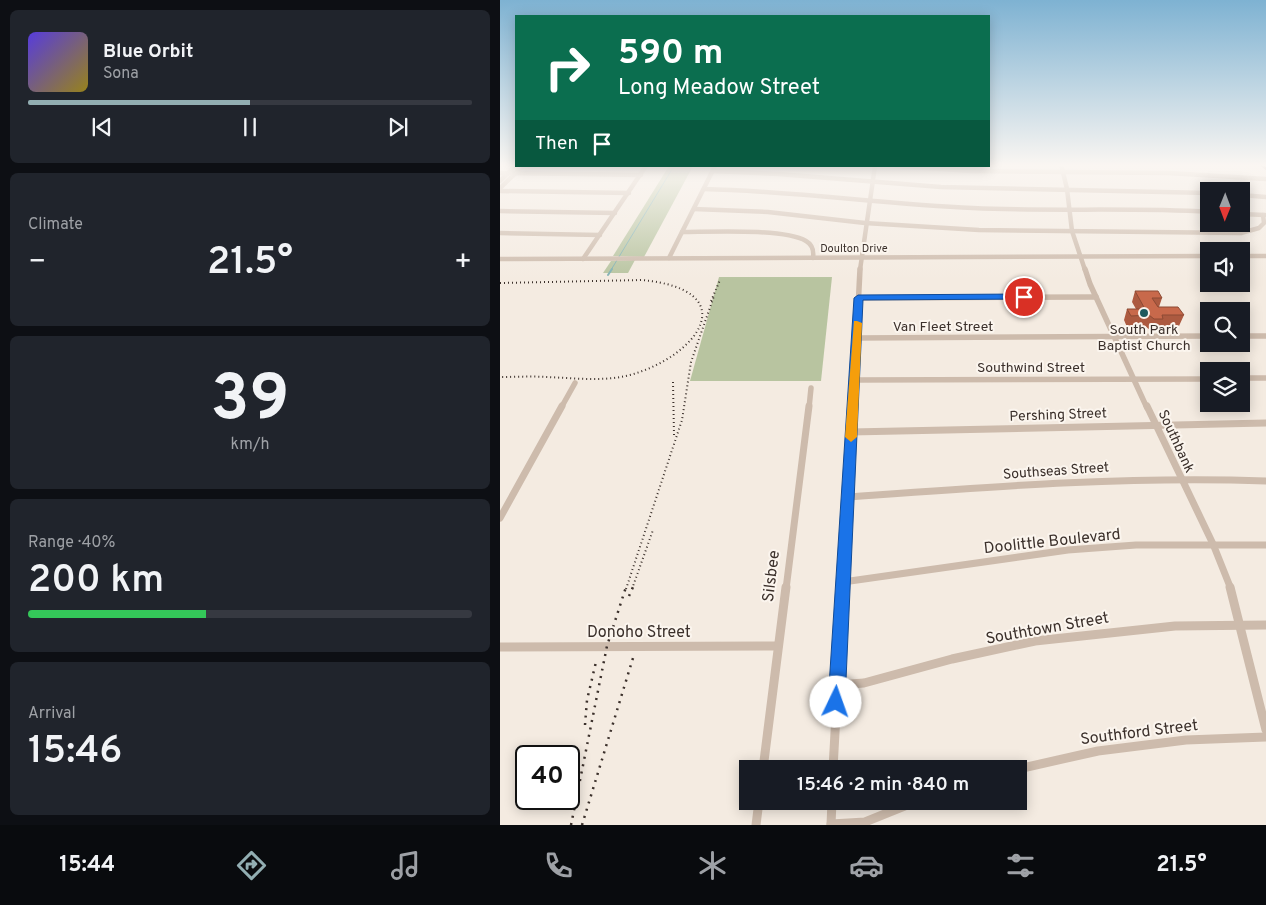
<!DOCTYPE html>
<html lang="en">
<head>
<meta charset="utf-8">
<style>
  body { margin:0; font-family:Overpass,sans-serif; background:#20242c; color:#f1f3f6; height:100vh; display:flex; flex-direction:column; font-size:19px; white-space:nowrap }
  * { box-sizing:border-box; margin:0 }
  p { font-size:16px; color:#9ea1a6 }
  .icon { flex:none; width:28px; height:28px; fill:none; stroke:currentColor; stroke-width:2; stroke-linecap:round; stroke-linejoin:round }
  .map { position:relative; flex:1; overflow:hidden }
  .drawer { display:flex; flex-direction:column; gap:10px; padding:10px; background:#0d0f14; width:500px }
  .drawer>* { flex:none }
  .guide { position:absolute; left:15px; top:15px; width:475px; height:152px; border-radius:0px; box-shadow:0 2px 12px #0003; background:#0b6e4f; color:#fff; overflow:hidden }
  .needle { width:32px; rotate:181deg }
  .tools { position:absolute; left:700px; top:182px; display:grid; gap:10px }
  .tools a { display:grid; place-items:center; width:50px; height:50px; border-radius:0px; background:#171b24; box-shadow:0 2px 12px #0003; font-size:25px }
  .speed { position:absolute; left:15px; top:745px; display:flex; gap:10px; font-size:25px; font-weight:700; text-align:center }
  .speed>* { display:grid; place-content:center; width:65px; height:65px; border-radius:50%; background:#171b24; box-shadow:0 2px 12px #0003; line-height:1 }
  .speed .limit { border:2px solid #111; border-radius:8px; background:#fff; color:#111 }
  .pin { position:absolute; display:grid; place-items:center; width:42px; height:42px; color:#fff; margin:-21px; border:2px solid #fff; border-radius:50%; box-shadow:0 1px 5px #0007 }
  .me { position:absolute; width:55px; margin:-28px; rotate:3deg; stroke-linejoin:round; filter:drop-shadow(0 0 4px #0008) }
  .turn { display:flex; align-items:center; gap:18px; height:105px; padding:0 20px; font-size:22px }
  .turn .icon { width:65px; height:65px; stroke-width:2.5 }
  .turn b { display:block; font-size:35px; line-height:42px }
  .then { display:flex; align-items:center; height:48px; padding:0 20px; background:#0003; gap:10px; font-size:19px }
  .big { font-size:38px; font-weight:600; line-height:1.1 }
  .drawer .widget { flex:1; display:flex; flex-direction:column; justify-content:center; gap:8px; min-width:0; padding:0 18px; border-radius:8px; background:#20242c }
  .drawer .dial { align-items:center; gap:0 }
  .dial b { font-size:65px; line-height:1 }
  .song { display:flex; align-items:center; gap:15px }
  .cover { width:60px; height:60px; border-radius:8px; background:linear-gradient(135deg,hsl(250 70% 55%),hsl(50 70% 35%)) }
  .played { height:5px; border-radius:2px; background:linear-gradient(90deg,#92aeb2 50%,#363941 50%) }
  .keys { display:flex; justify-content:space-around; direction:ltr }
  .heat { display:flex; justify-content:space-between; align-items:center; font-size:28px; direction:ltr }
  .charge { height:8px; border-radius:4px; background:linear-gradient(90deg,#34c759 40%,#363941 0) }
  .trip { position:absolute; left:239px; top:760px; width:288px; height:50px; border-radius:0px; background:#171b24; box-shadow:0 2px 12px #0003; font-weight:600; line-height:50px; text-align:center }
  .dock { display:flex; height:80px; justify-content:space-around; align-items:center; background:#090b0e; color:#9ea1a6 }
  .dock .icon { width:35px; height:35px }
  .dock .active { color:#92aeb2 }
  .dock b { font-size:22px; color:#f1f3f6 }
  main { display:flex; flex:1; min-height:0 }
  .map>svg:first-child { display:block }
  .green { fill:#b8c4a0 }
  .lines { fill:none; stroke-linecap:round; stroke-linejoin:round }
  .stream-far1 { stroke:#7fb0b2; stroke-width:1 }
  .stream { stroke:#7fb0b2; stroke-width:2 }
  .minor-far3 { stroke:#cdbbac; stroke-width:4.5 }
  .minor-far2 { stroke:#cdbbac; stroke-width:5.5 }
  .minor-far1 { stroke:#cdbbac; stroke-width:7 }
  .minor { stroke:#cdbbac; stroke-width:9 }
  .major { fill:#7d675c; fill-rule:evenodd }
  .rail-far1 { stroke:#3b302b; stroke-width:2; stroke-dasharray:1 3; stroke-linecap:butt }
  .rail { stroke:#3b302b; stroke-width:2.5; stroke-dasharray:2 5.5; stroke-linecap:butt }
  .wall { fill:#ac5a40 }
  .building { fill:#c8694b; stroke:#8c4a34 }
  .route { fill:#1a73e8; stroke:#114b97 }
  .slow { fill:#f59e0b }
  .poi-dot { fill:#1f5a5e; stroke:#fbf5ee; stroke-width:2 }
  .labels { text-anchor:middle; stroke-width:4; stroke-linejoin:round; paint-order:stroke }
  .far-street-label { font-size:11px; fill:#3b302b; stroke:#fbf5ee }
  .street-label { font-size:14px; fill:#3b302b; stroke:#fbf5ee }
  .poi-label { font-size:14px; fill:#3b302b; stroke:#fbf5ee }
  .near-street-label { font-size:16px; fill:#3b302b; stroke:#fbf5ee }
</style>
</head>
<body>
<main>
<section class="drawer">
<div class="widget">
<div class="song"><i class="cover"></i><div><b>Blue Orbit</b><p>Sona</p></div></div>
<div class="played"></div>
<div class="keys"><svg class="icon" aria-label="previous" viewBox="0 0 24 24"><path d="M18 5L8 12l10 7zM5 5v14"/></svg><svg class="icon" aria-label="pause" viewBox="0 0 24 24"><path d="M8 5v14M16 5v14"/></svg><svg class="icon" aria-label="next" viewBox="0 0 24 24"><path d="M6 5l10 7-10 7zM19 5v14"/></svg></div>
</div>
<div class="widget"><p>Climate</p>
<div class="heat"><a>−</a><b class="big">21.5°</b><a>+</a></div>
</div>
<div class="widget dial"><b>39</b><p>km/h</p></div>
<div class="widget"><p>Range · 40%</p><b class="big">200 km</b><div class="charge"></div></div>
<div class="widget"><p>Arrival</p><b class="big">15:46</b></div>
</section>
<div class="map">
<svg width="766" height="825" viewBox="0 0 766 825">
  <rect width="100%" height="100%" fill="#f4ebe1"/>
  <g class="green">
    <polygon points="169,166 193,166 144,257 113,256"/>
    <polygon points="135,260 128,273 103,273 111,261"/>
    <polygon points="219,277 332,277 321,381 190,381"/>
  </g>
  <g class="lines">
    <polyline class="stream-far1" points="111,270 174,166"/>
    <polyline class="stream" points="108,275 112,269"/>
    <g class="minor-far3">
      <polyline points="561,164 567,189 572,231 585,270"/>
      <polyline points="397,166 471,171 669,173 766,179"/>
      <polyline points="213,171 278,174 441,187 709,193"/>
      <polyline points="0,173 141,175"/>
      <polyline points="0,181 16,165"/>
      <polyline points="0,188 23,166"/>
      <path d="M204 189C294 191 383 204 473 208 552 212 630 207 709 212"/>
      <polyline points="0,191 129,193"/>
      <polyline points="741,195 766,197"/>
      <polyline points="194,209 268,212 365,223 479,230 741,233 759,228 764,223 763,215"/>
      <polyline points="0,211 115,213"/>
      <polyline points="741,214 765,215"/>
      <path d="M182 232C209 232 284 228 306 241 313 245 314 251 313 258"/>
      <polyline points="0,233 100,235"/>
      <polyline points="741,256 766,256"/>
      <polyline points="169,258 215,166"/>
      <polyline points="0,259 709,256"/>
      <polyline points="83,259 146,166"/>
      <polyline points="360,270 375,166"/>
    </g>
    <g class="minor-far2">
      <polyline points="585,269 590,284 647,408"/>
      <polyline points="358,298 596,297"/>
      <polyline points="741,336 766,336"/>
      <polyline points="357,338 709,336"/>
      <polyline points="741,378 766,378"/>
      <polyline points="354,380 709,379"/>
      <polyline points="61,408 75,383"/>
      <polyline points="309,408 311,388"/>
      <polyline points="353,408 360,269"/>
    </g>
    <g class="minor-far1">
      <polyline points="647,406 713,544 731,589"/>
      <polyline points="351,432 766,423"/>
      <path d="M348 497C487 487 626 476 766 481"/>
      <polyline points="0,518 62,406"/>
      <polyline points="343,582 568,550 636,545 766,545"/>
      <polyline points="286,589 309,406"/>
      <polyline points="343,589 353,406"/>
    </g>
    <g class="minor">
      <polyline points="730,587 766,730"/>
      <polyline points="0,647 278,646"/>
      <polyline points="337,685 364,683 452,659 535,641 675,626 766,625"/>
      <polyline points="263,769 286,587"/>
      <polyline points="333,769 343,587"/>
      <polyline points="518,769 598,751 686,740 766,737"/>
      <polyline points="331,824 365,822 417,801"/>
      <polyline points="256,825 259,801"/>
      <polyline points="331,825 332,801"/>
    </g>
    <polygon class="major" points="758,164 763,164 766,167 766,170"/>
    <g class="rail-far1">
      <path d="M0 283 142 280C245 290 199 356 130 375 103 382 74 378 46 377 31 376 15 377 0 377"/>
      <polyline points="211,301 220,280"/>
      <polyline points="173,382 174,435"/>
      <polyline points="126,589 182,420 191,362 214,296"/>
      <polyline points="132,589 153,530"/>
    </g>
    <g class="rail">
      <polyline points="129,596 133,587"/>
      <polyline points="85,725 87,700 96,662"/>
      <polyline points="71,825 107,646 126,587"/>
      <polyline points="82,825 133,658"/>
    </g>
  </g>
  <polygon class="wall" points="635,291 662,298 659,307 684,315 679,326 660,326 659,330 650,330 645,326 627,327 624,320 627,309 636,309 632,302"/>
  <polygon class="building" points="635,291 658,291 662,298 652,298 658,307 678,307 684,315 662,315 663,319 654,319 649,315 631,316 627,309 645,309"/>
  <linearGradient id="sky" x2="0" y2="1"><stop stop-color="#7eb2d2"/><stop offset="0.59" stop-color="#faf6f2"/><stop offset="1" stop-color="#faf6f2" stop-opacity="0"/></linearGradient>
  <rect width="766" height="280" fill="url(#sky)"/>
  <polygon class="route" points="524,294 529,297 527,299 363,300 345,702 343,708 336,710 330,708 328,702 354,298 358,295"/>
  <polygon class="slow" points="354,321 357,321 362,323 357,437 351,442 345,437"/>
  <circle class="poi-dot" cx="644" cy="313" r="5"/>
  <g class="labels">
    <g class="far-street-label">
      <text x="354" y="252">Doulton Drive</text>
    </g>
    <g class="street-label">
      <text x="443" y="331">Van Fleet Street</text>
      <text x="531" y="372">Southwind Street</text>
      <text transform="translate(558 414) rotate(-2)" y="5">Pershing Street</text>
      <text transform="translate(677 441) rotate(65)" y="5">Southbank</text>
      <text transform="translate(556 470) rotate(-4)" y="5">Southseas Street</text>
    </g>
    <g class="poi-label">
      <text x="644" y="334">South Park<tspan x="644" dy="16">Baptist Church</tspan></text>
    </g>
    <g class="near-street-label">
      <text transform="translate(552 540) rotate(-6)" y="6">Doolittle Boulevard</text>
      <text transform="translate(270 576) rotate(-83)" y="6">Silsbee</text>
      <text transform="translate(547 627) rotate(-10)" y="6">Southtown Street</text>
      <text x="139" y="637">Donoho Street</text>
      <text transform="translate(639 731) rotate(-7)" y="6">Southford Street</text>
    </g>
  </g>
</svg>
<div class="tools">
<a><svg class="needle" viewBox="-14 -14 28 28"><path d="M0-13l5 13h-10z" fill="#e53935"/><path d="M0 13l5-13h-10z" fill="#9ea1a6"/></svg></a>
<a><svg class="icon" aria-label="sound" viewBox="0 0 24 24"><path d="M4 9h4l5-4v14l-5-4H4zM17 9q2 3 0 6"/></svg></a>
<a><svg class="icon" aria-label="search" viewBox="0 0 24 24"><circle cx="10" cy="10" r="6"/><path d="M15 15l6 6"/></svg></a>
<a><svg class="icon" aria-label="layers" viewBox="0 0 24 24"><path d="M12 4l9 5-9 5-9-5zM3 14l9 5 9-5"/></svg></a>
</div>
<div class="speed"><div class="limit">40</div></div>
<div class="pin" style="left:524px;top:297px;background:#d93025"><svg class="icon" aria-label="arrive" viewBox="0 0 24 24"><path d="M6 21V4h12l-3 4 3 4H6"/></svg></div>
<svg class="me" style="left:336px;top:702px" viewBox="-20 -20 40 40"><circle r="19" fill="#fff"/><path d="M0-13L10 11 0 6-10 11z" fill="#1a73e8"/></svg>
<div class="trip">15:46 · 2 min · 840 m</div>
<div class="guide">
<div class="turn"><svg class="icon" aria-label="right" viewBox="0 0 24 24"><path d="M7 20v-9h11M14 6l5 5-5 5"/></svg><div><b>590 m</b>Long Meadow Street</div></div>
<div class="then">Then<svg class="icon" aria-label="arrive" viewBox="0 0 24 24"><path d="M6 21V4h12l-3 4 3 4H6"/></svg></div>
</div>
</div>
</main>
<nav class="dock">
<b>15:44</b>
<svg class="icon active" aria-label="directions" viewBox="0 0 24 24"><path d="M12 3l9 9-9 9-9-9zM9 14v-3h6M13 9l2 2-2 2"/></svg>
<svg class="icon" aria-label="music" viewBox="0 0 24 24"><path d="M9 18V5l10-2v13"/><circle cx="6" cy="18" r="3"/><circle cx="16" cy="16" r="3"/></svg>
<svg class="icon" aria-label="phone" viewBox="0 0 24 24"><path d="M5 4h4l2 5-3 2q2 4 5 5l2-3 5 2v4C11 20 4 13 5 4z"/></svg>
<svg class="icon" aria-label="climate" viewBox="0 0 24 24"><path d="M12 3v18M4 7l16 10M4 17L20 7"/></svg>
<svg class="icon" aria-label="car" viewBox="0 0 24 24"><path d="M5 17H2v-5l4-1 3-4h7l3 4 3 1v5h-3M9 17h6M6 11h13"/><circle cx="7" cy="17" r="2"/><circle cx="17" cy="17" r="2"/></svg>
<svg class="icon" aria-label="filters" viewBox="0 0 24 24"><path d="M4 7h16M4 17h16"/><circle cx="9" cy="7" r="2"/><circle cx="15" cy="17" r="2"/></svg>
<b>21.5°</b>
</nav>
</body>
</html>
